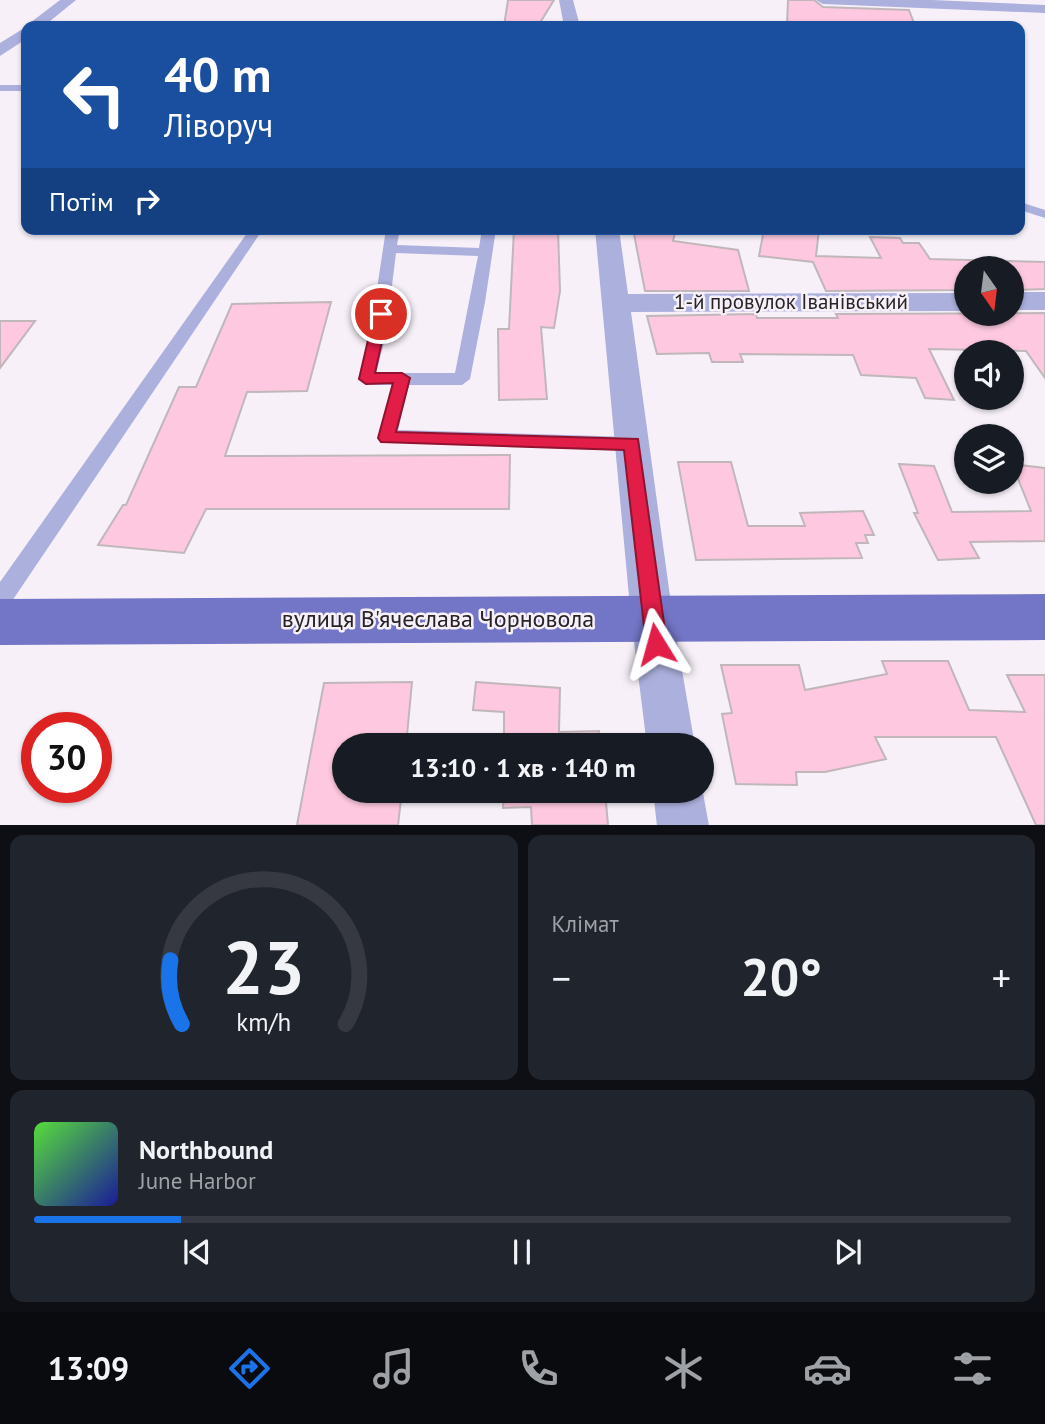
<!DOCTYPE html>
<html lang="uk">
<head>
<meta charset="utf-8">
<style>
  body { margin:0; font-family:"PT Sans",sans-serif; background:#20242c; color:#f1f3f6; height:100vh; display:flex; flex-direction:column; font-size:26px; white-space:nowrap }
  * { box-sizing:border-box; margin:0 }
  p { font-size:23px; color:#9ea1a6 }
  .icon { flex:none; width:38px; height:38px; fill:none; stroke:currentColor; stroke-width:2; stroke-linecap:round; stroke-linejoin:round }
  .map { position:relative; height:825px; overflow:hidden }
  .sheet { display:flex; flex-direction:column; gap:10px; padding:10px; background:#0d0f14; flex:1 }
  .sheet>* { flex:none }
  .guide { position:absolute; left:21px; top:21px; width:1004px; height:214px; border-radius:14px; box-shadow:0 2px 5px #0004; background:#1a4fa0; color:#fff; overflow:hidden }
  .needle { width:46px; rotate:166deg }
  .controls { position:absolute; left:954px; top:256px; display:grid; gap:14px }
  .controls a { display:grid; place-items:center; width:70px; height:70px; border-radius:50%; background:#171b24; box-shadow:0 2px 5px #0004; font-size:35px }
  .speed { position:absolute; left:21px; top:712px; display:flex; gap:14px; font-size:35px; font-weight:700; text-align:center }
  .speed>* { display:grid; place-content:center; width:91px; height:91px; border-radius:50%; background:#171b24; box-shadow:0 2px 5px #0004; line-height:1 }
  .speed .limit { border:10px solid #d22; background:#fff; color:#111 }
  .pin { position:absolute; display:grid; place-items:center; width:60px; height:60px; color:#fff; margin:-30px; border:4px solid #fff; border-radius:50%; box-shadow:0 2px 7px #0007 }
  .me { position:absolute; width:77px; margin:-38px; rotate:352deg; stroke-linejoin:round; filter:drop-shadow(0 0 5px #0008) }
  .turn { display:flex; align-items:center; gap:24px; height:147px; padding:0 28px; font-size:32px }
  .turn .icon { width:91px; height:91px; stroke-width:2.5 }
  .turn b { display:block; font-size:49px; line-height:60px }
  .then { display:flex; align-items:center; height:66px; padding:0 28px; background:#0003; gap:14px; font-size:26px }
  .big { font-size:52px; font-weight:700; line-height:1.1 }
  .sheet .card { flex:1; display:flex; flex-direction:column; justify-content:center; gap:10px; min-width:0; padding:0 24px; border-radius:14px; background:#20242c }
  .sheet .dial { align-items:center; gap:0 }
  .dial svg { height:182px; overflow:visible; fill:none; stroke:#363941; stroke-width:7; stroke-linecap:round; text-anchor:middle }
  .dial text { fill:#f1f3f6; stroke:none }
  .song { display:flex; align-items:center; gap:21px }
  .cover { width:84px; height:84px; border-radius:10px; background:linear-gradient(135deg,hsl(110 70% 55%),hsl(240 70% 35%)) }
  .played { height:7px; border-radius:4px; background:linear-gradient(90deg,#1a73e8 15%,#363941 15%) }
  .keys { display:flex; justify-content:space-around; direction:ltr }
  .heat { display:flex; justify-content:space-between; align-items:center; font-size:38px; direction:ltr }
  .sheet .tiles { flex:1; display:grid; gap:10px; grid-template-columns:1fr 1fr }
  .card:last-child { grid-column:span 2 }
  .trip { position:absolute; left:332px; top:733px; width:382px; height:70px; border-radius:35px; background:#171b24; box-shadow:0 2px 5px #0004; font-weight:700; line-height:70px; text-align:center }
  .tab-bar { display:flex; height:112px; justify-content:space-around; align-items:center; background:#090b0e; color:#9ea1a6 }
  .tab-bar .icon { width:49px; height:49px }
  .tab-bar .on { color:#1a73e8 }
  .tab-bar b { font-size:32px; color:#f1f3f6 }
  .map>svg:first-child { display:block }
  .building { fill:#fec9e0; stroke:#c1b6ba; stroke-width:2 }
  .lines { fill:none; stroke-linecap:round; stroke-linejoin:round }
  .lane { fill:#acb0dd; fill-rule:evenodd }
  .street { fill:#acb0dd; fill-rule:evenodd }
  .primary { fill:#7375c6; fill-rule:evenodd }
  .route { fill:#e11d48; stroke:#92132f; stroke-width:2 }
  .labels { text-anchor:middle; stroke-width:5; stroke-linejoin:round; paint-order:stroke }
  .street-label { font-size:21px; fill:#262427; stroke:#f7f0f9 }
  .near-street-label { font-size:24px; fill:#262427; stroke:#f7f0f9 }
</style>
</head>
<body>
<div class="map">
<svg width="1045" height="826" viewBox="0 0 1045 826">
  <rect width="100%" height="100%" fill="#f7f0f9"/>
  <g class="building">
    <polygon points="508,0 554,0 538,26 504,26"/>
    <polygon points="788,0 814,0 823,7 909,10 915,26 787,26"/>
    <polygon points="514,229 558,229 560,291 554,328 541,327 547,399 499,400 498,329 509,329"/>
    <polygon points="633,229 676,229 673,241 738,250 749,291 645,291"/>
    <polygon points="764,229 819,229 816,256 881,258 870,237 900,238 903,243 919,243 930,259 1045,262 1045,289 1012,290 1012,268 966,268 966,290 826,291 813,262 759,256"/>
    <polygon points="331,302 307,391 247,392 225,456 510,455 509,509 206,509 184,553 98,545 123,505 126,505 179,387 196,387 232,304"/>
    <polygon points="1045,313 1045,378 1026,351 929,349 954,400 925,398 916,378 861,375 853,355 740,354 743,362 712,362 709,353 657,354 647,316 756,314 757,318 838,318 836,314"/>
    <polygon points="0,321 35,321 0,368"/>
    <polygon points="678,462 731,462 748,526 805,526 800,513 863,511 874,535 865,535 868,543 856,543 862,558 696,560"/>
    <polygon points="899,464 934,466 952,512 1031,511 1012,464 1045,468 1045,541 970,542 979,558 938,560 914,513 918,513"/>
    <polygon points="882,661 948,661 969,710 1025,712 1007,675 1045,675 1045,825 1036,825 996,737 875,737 886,759 825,772 796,772 797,785 736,784 722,714 732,713 721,665 799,665 805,690 887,674"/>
    <polygon points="412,682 406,746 345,746 345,791 402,791 398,825 297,825 324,683"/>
    <polygon points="476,682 560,688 559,732 599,731 600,746 504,746 504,712 473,710"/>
    <polygon points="504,791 605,791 608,825 532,825 531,807 503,808"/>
  </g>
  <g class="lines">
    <g class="lane">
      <polygon points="477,22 480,26 69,26 73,24"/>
      <rect x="0" y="85" width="26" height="6"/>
      <polygon points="1020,202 1045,210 1045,218 1020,210"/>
      <polygon points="250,229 263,229 8,607 0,610 0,582"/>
      <path d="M386 229H400L397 245 479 248 482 229H496L485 302 470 379 462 385H409L398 430 632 437 638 439 641 444 638 449 632 451 381 442 378 437 392 385H366L358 379 370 335ZM396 253 478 256 455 373H376L386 335Z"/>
    </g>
    <g class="street">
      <polygon points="60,0 76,0 44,26 26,26"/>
      <polygon points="559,0 573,0 580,26 564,26"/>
      <polygon points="816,0 932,0 1045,5 1045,13 823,4"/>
      <polygon points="26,27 26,39 0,56 0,43"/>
      <polygon points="595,229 619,229 628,294 966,293 966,311 631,312 673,618 695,746 647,746 631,618"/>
      <rect x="1012" y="292" width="33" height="18"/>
      <polygon points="702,787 709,826 657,826 653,791 702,791"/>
    </g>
    <polygon class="primary" points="1045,594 1045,640 0,645 0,599"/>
  </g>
  <polygon class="route" points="381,309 388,314 375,373 402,373 410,378 396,432 638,439 667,644 663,651 656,654 649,651 646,644 624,450 381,442 378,438 393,383 366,384 359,379 374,314"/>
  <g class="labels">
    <g class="street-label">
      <text x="791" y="309">1-й провулок Іванівський</text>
    </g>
    <g class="near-street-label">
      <text x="438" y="627">вулиця В'ячеслава Чорновола</text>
    </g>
  </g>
</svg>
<div class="controls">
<a><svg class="needle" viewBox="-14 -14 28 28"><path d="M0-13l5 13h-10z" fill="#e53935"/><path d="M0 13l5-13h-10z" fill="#9ea1a6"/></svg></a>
<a><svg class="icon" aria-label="sound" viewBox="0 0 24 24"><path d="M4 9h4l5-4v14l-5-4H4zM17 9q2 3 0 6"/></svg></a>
<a><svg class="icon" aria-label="layers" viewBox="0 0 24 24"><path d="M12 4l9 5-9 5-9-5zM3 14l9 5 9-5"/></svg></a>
</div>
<div class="speed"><div class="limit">30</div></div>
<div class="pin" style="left:381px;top:314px;background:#d93025"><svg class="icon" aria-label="arrive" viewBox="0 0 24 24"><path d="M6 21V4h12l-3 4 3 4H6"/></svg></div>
<svg class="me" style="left:656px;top:644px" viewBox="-20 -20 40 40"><path d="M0-17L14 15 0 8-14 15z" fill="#e11d48" stroke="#fff" stroke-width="4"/></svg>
<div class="trip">13:10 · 1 хв · 140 m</div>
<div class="guide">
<div class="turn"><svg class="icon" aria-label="left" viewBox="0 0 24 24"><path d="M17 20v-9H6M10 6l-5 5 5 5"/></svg><div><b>40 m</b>Ліворуч</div></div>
<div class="then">Потім<svg class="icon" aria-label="right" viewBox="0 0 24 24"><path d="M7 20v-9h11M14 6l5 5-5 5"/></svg></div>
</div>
</div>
<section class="sheet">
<div class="tiles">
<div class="card dial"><svg viewBox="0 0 100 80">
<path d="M14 69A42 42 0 1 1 86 69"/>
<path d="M14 69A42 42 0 0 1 9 41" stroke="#1a73e8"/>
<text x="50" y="56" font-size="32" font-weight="700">23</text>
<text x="50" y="72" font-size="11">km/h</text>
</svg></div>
<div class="card"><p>Клімат</p>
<div class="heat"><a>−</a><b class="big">20°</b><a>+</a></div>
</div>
<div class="card">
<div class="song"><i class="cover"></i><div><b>Northbound</b><p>June Harbor</p></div></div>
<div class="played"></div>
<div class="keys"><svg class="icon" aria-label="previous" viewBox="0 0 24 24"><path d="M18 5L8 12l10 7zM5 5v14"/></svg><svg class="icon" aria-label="pause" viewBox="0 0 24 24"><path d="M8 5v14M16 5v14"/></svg><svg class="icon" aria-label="next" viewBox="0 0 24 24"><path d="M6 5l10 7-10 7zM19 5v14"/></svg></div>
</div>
</div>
</section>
<nav class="tab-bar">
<b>13:09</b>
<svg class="icon on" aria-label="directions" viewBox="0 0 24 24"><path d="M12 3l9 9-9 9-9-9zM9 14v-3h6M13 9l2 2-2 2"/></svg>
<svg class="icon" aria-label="music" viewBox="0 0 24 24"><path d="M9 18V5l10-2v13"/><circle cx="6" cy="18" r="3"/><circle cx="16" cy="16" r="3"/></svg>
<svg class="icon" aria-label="phone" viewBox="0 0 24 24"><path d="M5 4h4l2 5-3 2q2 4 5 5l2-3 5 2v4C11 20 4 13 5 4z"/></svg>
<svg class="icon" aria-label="climate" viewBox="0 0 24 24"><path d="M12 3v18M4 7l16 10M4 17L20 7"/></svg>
<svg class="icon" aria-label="car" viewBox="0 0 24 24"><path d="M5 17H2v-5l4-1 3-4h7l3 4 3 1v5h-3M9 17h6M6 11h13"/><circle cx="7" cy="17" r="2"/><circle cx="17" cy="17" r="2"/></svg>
<svg class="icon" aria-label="filters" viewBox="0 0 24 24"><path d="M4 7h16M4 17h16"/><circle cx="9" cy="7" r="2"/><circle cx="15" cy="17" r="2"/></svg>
</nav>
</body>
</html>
